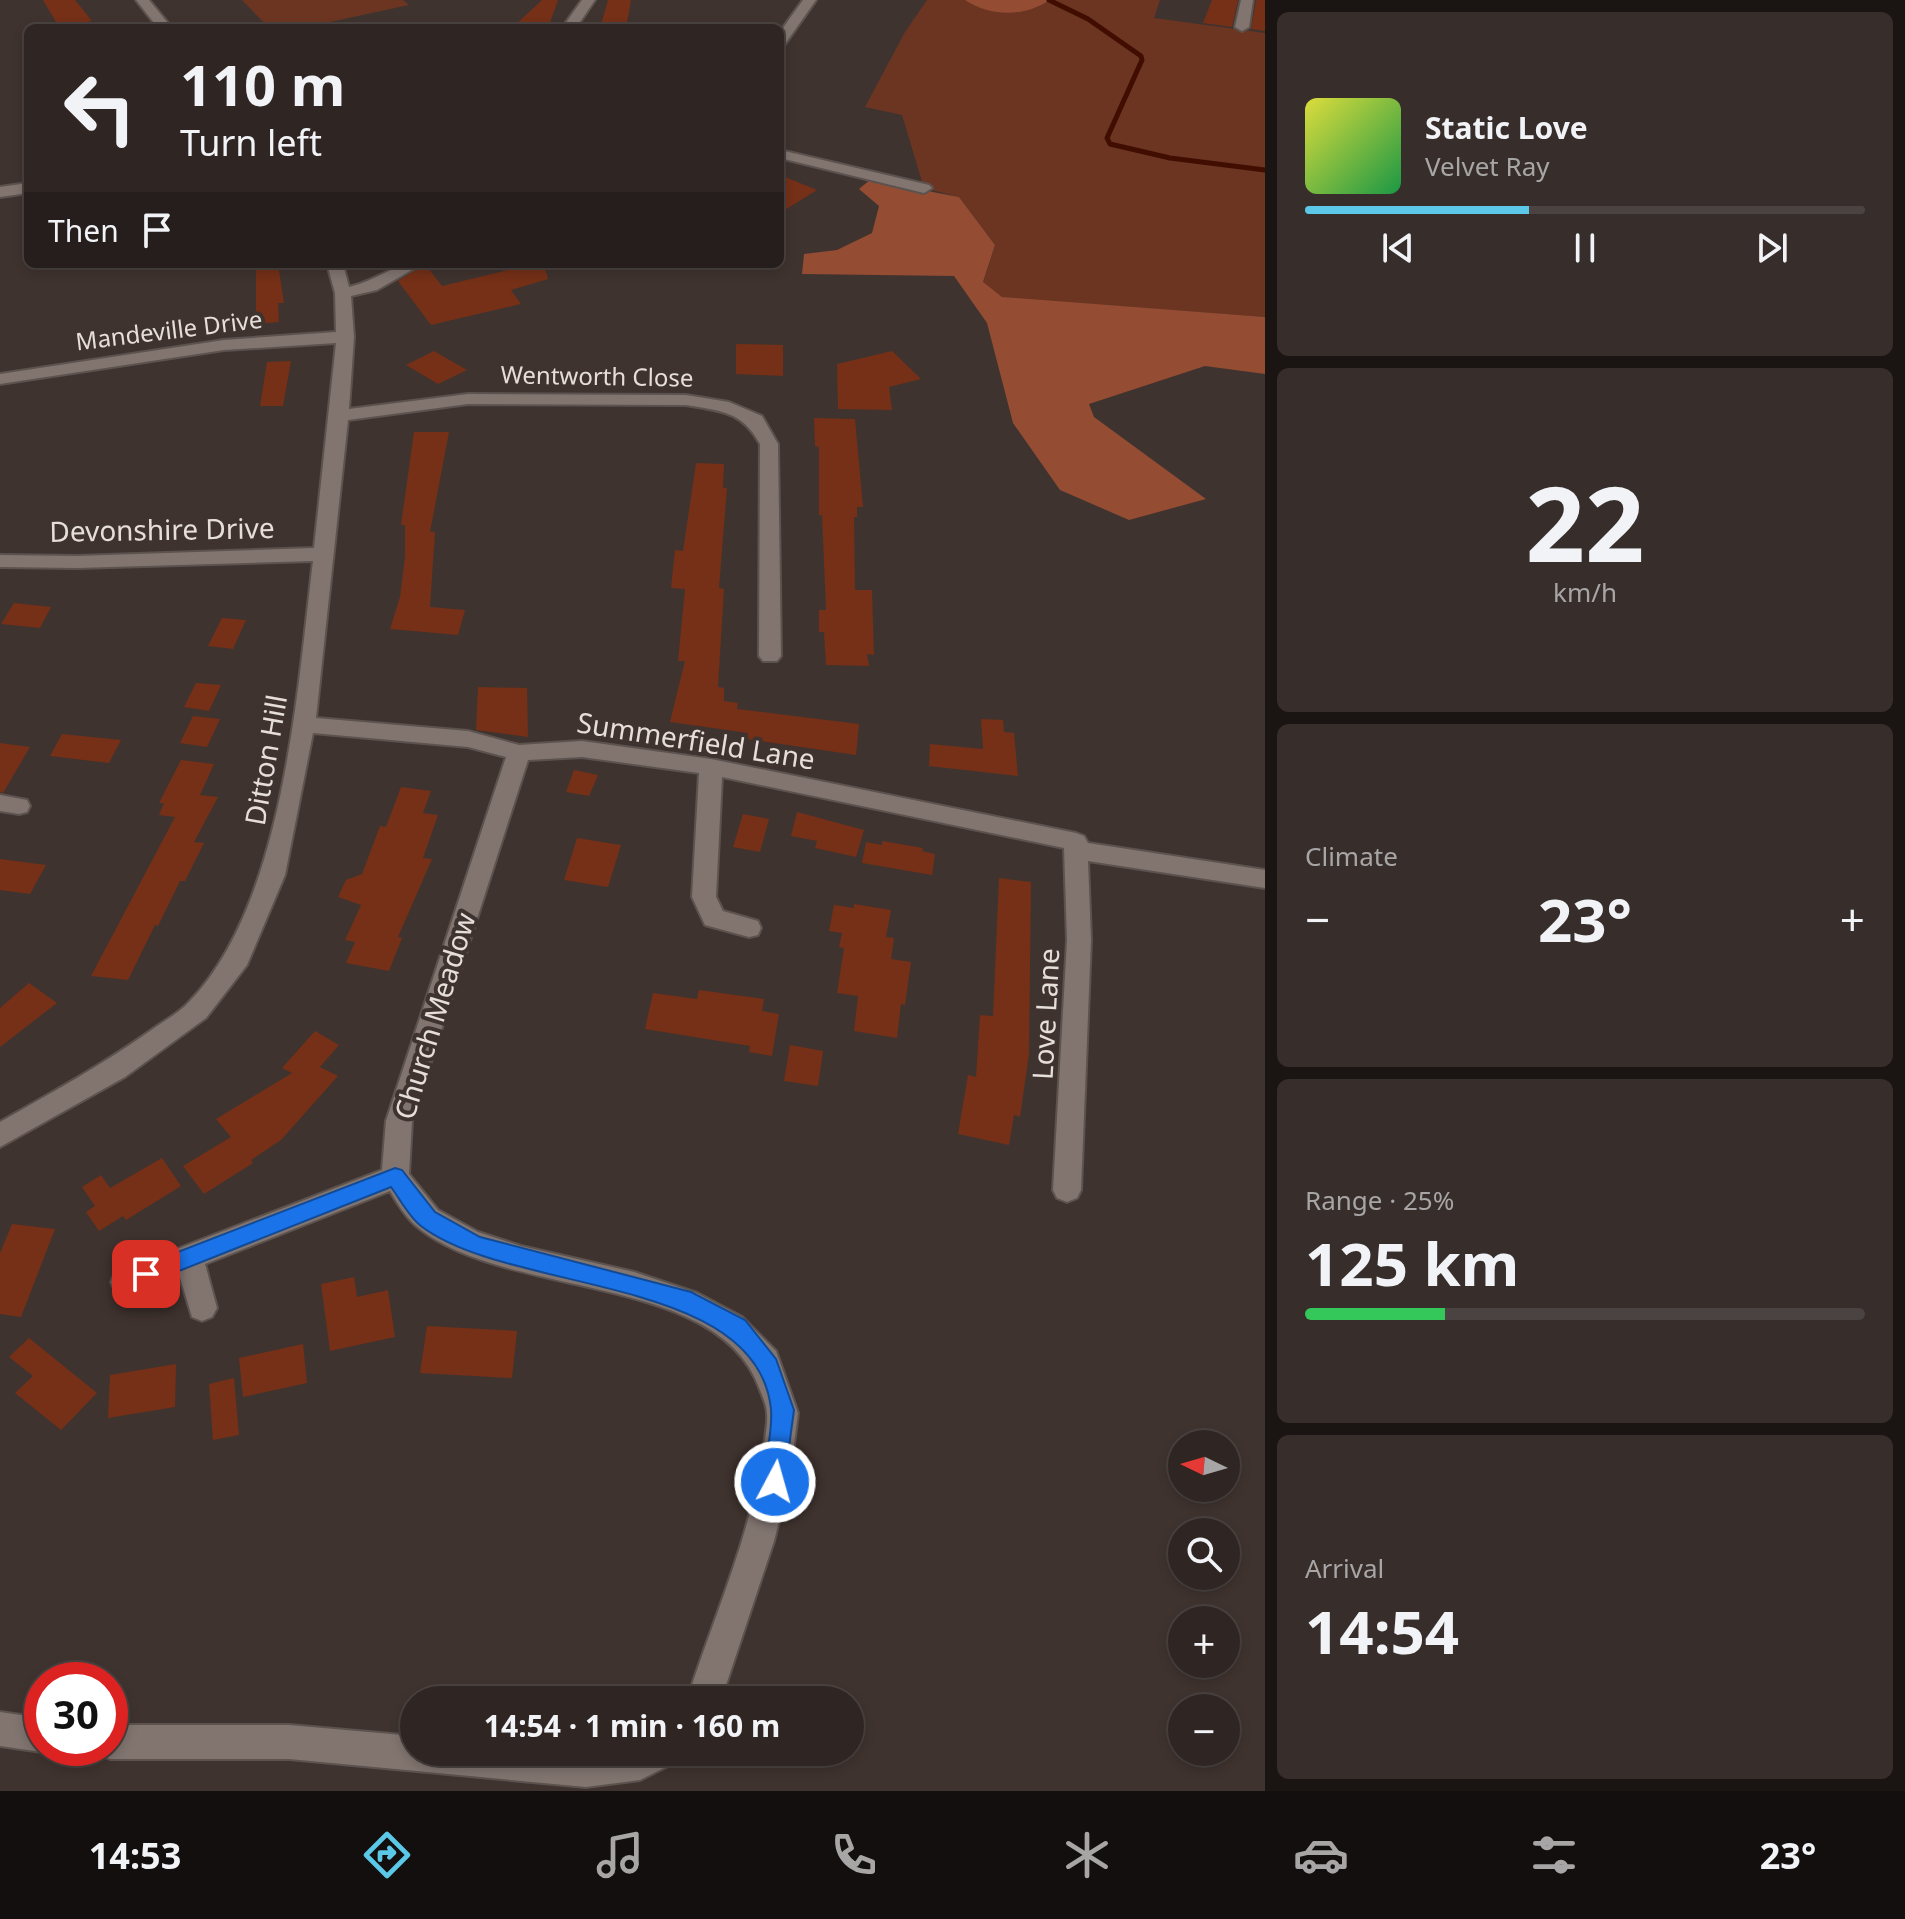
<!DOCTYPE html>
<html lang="en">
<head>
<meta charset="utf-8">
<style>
  body { margin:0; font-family:"Noto Sans",sans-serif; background:#372e2b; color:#f1f3f6; height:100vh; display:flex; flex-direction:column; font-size:30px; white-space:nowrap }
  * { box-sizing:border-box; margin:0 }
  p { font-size:26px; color:#a7a5a6 }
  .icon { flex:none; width:44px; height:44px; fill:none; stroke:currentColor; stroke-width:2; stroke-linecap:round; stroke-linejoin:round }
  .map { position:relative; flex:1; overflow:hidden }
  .panel { display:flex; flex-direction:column; gap:12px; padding:12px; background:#1a1513; width:640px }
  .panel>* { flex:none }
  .top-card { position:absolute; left:24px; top:24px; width:760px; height:244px; border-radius:12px; box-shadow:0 4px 12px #0003,0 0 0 2px #4a4341; background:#2f2623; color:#f1f3f6; overflow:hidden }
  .needle { width:52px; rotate:275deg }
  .tools { position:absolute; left:1168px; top:1430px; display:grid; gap:16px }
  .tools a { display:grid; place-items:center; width:72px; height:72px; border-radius:50%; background:#2f2623; box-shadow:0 4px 12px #0003,0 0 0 2px #4a4341; font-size:40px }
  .speed { position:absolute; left:24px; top:1662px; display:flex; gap:16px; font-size:40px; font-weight:700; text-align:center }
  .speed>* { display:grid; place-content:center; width:104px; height:104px; border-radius:50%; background:#2f2623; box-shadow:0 4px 12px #0003,0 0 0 2px #4a4341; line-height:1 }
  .speed .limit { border:12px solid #d22; background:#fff; color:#111 }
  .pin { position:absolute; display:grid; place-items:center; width:68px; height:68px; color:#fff; margin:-34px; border-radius:16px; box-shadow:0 4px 12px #0006 }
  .me { position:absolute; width:88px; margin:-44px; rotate:6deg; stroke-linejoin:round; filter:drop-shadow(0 0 6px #0008) }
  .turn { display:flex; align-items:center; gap:28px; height:168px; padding:0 24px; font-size:36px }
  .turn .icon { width:104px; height:104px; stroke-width:2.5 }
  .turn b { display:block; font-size:56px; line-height:68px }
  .then { display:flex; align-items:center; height:76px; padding:0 24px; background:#0003; gap:16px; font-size:30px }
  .big { font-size:60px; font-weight:700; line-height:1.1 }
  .panel .tile { flex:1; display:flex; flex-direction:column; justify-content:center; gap:12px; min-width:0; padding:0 28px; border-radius:12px; background:#372e2b }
  .panel .dial { align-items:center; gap:0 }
  .dial b { font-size:104px; line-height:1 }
  .song { display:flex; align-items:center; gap:24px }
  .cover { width:96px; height:96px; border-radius:12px; background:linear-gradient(135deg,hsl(60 70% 55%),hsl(140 70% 35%)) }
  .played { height:8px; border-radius:4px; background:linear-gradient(90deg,#5bc8e7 40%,#4a4341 40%) }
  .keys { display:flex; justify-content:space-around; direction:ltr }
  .heat { display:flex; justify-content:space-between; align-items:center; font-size:44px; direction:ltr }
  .charge { height:12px; border-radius:6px; background:linear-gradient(90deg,#34c759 25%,#4a4341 0) }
  .trip { position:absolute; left:400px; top:1686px; width:464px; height:80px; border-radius:40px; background:#2f2623; box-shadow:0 4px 12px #0003,0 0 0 2px #4a4341; font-weight:700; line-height:80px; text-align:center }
  .tab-bar { display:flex; height:128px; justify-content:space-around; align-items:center; background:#130f0e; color:#a7a5a6 }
  .tab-bar .icon { width:56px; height:56px }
  .tab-bar .on { color:#5bc8e7 }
  .tab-bar b { font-size:36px; color:#f1f3f6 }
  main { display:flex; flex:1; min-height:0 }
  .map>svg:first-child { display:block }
  .green { fill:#6c3522 }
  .forest { fill:#944c33 }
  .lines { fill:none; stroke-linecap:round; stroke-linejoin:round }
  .stream { stroke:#400d00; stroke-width:5 }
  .building { fill:#753017 }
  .minor-casing { stroke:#5c524e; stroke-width:4 }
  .minor { fill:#827570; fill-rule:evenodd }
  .route { fill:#1a73e8; stroke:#114b97; stroke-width:2 }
  .labels { text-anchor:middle; stroke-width:8; stroke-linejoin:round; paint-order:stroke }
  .far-street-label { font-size:24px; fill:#e6dedb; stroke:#3f332f }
  .street-label { font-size:28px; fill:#e6dedb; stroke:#3f332f }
</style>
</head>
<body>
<main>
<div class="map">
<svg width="1265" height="1791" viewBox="0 0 1265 1791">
  <rect width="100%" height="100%" fill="#3f332f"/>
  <g class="green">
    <polygon points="242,0 403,0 409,5 302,28 269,28"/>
    <polygon points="927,0 1160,0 1154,18 1265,33 1265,317 1003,298 983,283 995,245 959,197 924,188 902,115 865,107 905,32"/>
  </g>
  <g class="forest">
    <path d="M965 0H1049C1026 17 990 17 965 0Z"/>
    <polygon points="870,180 959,197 995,245 983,282 1002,297 1265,317 1265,374 1205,366 1089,404 1094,417 1206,499 1129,520 1060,490 1013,423 987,323 954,276 802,274 804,254 837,250 872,233 879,206 859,189"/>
  </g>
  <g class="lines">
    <polyline class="stream" points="1049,0 1088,19 1141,56 1142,60 1107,138 1110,144 1170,158 1265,170"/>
  </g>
  <g class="building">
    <polygon points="43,0 75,0 92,21 59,27"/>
    <polygon points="542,0 558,0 548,28 512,28"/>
    <polygon points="608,0 631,0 626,28 600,28"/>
    <polygon points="1212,0 1238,0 1232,27 1203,23"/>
    <polygon points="1256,0 1265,0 1265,31 1251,29"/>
    <polygon points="780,175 817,190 780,213"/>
    <polygon points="256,264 278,264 284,303 278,303 279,322 256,324"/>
    <polygon points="425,264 442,286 532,264 544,264 548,279 511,290 521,304 431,325 398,281"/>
    <polygon points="736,344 783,345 783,376 736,374"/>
    <polygon points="434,351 467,370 438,384 406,365"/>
    <polygon points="892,351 921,379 889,387 892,410 838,409 837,364"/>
    <polygon points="291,361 283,406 260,406 267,362"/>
    <polygon points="814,418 855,419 863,507 857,507 857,517 854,517 855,590 872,590 874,655 867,654 869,666 826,665 824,632 819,632 819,610 826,610 822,515 819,515 819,447 815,446"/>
    <polygon points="414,432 449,432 430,532 435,532 430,607 465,610 458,635 390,629 400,597 405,557 405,525 401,525"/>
    <polygon points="696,463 724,464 723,488 727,488 719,588 724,589 718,687 724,688 724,701 738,703 737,709 859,724 856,755 747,739 748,733 670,722 685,661 678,661 685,589 671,588 675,550 683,551"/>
    <polygon points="14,603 51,607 40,628 1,624"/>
    <polygon points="222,618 246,620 233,649 208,646"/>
    <polygon points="196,683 221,685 209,711 184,707"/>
    <polygon points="478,687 527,688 528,737 476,730"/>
    <polygon points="193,716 220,719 207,747 180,743"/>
    <polygon points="981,719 1003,720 1004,732 1014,733 1018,776 929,766 930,744 983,749"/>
    <polygon points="62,734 121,740 109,763 50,756"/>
    <polygon points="0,743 30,747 3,793 0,792"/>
    <polygon points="181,760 214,764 200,795 218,797 194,842 204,843 185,881 180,881 158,926 155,925 128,980 91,976 175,817 159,815 164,803 159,803"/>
    <polygon points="574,770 598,775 589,796 566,792"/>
    <polygon points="401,787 431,791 423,813 438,815 423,858 432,859 398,937 402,938 389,971 346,963 355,942 345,940 361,905 338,897 346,880 362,874 380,826 386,827"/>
    <polygon points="797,812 864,830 856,857 815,848 817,841 791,836"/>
    <polygon points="743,814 769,819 760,852 733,847"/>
    <polygon points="577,838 621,845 608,887 564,880"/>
    <polygon points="882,841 923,848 922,851 935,854 932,875 862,863 866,842 882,845"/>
    <polygon points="0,859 46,865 30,894 0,890"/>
    <polygon points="999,878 1031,882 1029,1054 1020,1117 1014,1115 1009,1145 958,1134 968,1075 976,1077 980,1015 993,1016"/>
    <polygon points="854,904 891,910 886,937 894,938 891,959 911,962 905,1005 901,1004 897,1038 854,1031 858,996 837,993 844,948 839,947 842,933 829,931 834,905 854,908"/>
    <polygon points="29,983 57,1003 0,1047 0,1008"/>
    <polygon points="699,990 764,999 762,1011 779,1014 772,1056 749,1052 750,1046 645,1029 653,993 697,999"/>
    <polygon points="315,1031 339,1045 320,1067 338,1076 281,1140 251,1160 253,1163 204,1194 183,1166 231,1137 216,1119 292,1073 282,1068"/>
    <polygon points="790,1045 823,1051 818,1086 784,1081"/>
    <polygon points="162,1158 181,1186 126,1220 123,1216 99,1231 86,1212 95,1206 82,1187 101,1175 110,1188"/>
    <polygon points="12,1224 55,1229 21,1317 0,1314 0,1253"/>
    <polygon points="354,1277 357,1297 388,1290 395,1337 330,1351 321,1284"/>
    <polygon points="427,1326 517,1331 512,1378 420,1373"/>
    <polygon points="29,1338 97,1393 61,1430 15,1393 33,1376 9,1357"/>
    <polygon points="303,1344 307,1383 243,1397 239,1358"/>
    <polygon points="176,1364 175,1407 108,1418 110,1375"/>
    <polygon points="234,1378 239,1435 213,1440 209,1384"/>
  </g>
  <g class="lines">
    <defs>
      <g id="minor">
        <polygon points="136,0 149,0 172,28 158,28"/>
        <polygon points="582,0 595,0 576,28 562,28"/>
        <polygon points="803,0 816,0 785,44 780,45 780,32"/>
        <polygon points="1241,0 1253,0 1249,27 1242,31 1235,27"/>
        <polygon points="780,150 929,185 932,188 924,193 780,158"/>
        <polygon points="28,183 28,193 0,197 0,187"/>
        <path d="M327 264H343L349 287C379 280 390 264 422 264L377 290 351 296 354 337 349 409 468 394 686 395 729 402 762 416 778 444 781 656 777 661H763L759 656 760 444C742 411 721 411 686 405L468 404 348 420 316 718 468 731 519 745 582 741 711 759 1076 833 1084 836 1088 843 1265 870V888L1088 861 1091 940 1081 1190 1077 1198 1067 1202 1057 1198 1053 1190 1067 940 1064 848 722 777 716 897 723 911 758 921 761 928 758 935 749 937 705 925 692 897 699 773 582 757 528 760 412 1121 409 1174 438 1210 478 1232 521 1246 634 1272 697 1293 742 1317 776 1351 798 1413 790 1477 774 1541 721 1700H687C713 1619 749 1540 762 1456 764 1442 768 1427 767 1414 767 1406 763 1398 760 1390 719 1270 503 1301 415 1225 405 1216 397 1203 390 1191L205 1264 217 1308 212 1317 202 1321 192 1317 179 1274 125 1295 115 1291 111 1282 115 1273 382 1170 386 1121 506 757 468 747 313 733 285 875 247 965 206 1018 125 1077 0 1147V1122C51 1093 102 1065 150 1031 162 1022 178 1014 189 1002 284 904 297 692 313 561L77 568 0 567V555L77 556 314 548 336 343 224 350 0 384V374L224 340 336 332 335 293Z"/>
        <polygon points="0,795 27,800 30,806 27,812 19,814 0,811"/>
        <polygon points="0,1712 42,1718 42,1748 52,1748 42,1752 0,1746"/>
        <polygon points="110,1725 289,1725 414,1736 414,1752 677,1752 672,1764 640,1780 586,1787 289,1759 110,1759 98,1754 95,1748 110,1748"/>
      </g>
    </defs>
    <use href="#minor" class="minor-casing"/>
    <use href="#minor" class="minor"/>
  </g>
  <path class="route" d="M395 1168 402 1170 435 1212 480 1237 691 1292 745 1320 776 1359 794 1410 783 1491 775 1494 766 1491 763 1482C765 1460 773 1432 771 1409 757 1274 509 1294 421 1226 409 1217 400 1199 391 1187L146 1284 139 1281 135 1274 139 1267Z"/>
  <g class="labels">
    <g class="far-street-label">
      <text transform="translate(169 331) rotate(-7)" y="8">Mandeville Drive</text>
      <text transform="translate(597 377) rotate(1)" y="8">Wentworth Close</text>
    </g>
    <g class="street-label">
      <text transform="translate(162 530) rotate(-1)" y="10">Devonshire Drive</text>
      <text transform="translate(696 741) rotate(9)" y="10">Summerfield Lane</text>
      <text transform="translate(266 760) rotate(-80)" y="10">Ditton Hill</text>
      <text transform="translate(1046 1014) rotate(-87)" y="10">Love Lane</text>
      <text transform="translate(435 1016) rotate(-73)" y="10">Church Meadow</text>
    </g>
  </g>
</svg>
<div class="tools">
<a><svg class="needle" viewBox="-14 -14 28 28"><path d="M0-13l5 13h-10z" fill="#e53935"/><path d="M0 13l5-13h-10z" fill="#a7a5a6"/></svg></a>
<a><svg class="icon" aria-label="search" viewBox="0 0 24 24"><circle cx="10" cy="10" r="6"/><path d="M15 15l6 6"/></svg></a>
<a>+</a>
<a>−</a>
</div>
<div class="speed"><div class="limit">30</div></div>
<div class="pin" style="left:146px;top:1274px;background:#d93025"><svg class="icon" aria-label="arrive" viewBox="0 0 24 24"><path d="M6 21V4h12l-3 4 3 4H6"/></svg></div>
<svg class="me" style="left:775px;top:1482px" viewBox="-20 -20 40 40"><circle r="17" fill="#1a73e8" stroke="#fff" stroke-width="3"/><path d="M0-11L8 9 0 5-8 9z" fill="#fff"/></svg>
<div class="trip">14:54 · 1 min · 160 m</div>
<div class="top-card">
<div class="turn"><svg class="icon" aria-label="left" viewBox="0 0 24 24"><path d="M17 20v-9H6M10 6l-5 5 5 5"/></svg><div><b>110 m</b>Turn left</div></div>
<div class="then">Then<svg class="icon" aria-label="arrive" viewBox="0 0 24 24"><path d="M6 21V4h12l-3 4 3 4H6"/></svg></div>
</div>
</div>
<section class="panel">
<div class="tile">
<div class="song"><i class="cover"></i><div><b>Static Love</b><p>Velvet Ray</p></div></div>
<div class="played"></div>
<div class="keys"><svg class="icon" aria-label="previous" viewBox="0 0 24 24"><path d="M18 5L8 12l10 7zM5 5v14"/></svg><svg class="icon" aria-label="pause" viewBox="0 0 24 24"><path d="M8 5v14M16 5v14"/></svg><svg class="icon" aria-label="next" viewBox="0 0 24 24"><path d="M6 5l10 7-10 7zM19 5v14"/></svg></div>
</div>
<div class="tile dial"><b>22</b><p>km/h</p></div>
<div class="tile"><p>Climate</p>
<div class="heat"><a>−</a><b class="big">23°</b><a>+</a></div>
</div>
<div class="tile"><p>Range · 25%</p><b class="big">125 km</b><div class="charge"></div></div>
<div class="tile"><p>Arrival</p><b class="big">14:54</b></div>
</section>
</main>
<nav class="tab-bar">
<b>14:53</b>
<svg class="icon on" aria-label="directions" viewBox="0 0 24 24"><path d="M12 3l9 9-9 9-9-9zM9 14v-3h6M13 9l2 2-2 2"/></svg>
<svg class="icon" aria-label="music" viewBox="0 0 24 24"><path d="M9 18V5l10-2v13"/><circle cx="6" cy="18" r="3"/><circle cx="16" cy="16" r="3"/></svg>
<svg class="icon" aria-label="phone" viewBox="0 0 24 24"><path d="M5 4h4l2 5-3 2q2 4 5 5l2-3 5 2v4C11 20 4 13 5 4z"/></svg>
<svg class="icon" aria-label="climate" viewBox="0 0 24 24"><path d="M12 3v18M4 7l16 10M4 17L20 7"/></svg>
<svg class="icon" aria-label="car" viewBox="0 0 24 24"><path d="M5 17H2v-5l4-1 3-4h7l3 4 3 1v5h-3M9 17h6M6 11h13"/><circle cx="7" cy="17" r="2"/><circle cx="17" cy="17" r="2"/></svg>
<svg class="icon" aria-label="filters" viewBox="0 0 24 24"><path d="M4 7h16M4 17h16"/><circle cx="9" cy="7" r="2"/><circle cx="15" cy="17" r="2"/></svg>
<b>23°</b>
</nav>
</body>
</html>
